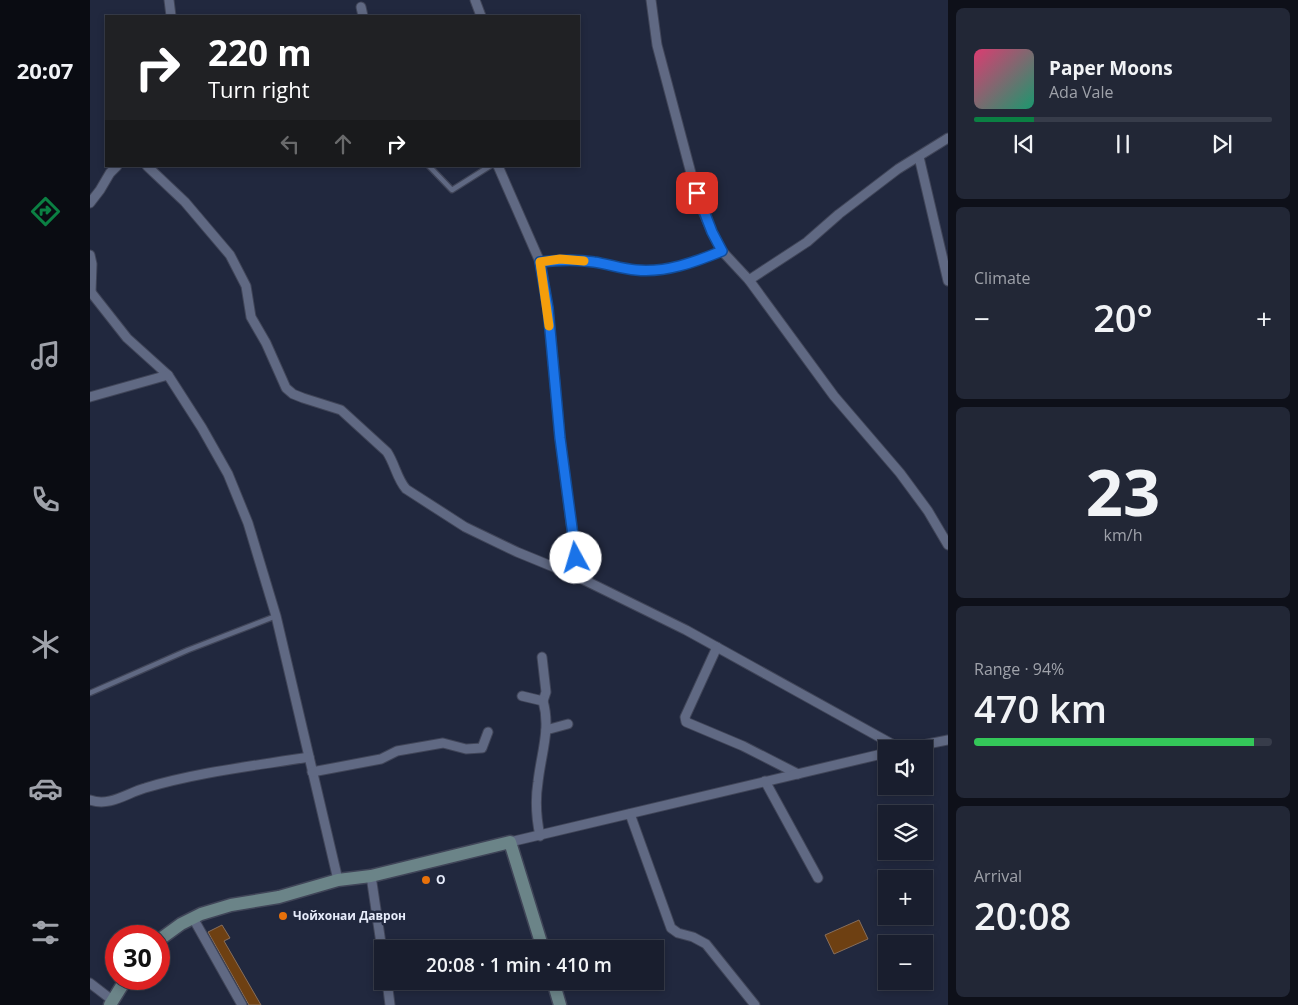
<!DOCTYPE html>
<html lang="en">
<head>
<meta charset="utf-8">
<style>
  body { margin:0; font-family:"Open Sans",sans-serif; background:#222736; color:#f1f3f6; height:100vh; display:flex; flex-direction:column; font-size:19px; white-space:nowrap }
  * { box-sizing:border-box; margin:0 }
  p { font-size:16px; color:#9fa2aa }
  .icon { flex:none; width:28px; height:28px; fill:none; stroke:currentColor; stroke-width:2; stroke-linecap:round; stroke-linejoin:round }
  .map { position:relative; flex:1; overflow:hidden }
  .drawer { display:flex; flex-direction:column; gap:8px; padding:8px; background:#0e1019; width:350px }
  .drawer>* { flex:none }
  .top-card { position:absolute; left:15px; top:15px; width:475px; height:152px; border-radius:0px; box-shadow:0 2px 8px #0003,0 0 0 1px #373c4a; background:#202124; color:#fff; overflow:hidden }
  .tools { position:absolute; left:788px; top:740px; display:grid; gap:10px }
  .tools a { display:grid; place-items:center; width:55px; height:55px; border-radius:0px; background:#191e2e; box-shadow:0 2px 8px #0003,0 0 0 1px #373c4a; font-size:25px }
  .speed { position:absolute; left:15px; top:925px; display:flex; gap:10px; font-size:25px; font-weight:700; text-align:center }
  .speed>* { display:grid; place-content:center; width:65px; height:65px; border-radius:50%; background:#191e2e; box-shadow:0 2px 8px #0003,0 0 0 1px #373c4a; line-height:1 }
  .speed .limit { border:8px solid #d22; background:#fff; color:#111 }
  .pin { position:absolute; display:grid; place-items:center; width:42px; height:42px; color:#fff; margin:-21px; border-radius:10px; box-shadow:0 2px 8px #0006 }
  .me { position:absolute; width:55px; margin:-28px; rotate:354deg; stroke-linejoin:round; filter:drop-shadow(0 0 4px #0008) }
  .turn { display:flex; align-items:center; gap:18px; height:105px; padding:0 20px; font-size:22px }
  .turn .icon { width:65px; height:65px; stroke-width:2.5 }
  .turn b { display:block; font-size:35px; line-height:42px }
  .lanes { display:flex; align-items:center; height:48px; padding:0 20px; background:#0003; justify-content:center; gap:25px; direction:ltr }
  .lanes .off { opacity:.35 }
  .big { font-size:38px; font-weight:600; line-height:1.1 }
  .drawer .tile { flex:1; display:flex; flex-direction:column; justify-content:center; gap:8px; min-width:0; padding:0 18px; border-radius:8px; background:#222736 }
  .drawer .dial { align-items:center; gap:0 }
  .dial b { font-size:65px; line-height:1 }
  .song { display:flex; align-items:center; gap:15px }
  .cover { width:60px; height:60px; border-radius:8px; background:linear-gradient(135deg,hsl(340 70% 55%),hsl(160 70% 35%)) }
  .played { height:5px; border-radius:2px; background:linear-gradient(90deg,#0b8043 20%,#373c4a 20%) }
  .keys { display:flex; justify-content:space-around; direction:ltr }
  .heat { display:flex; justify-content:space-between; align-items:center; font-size:28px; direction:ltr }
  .charge { height:8px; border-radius:4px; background:linear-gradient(90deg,#34c759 94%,#373c4a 0) }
  .trip { position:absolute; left:284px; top:940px; width:290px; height:50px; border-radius:0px; background:#191e2e; box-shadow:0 2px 8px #0003,0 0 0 1px #373c4a; font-weight:600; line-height:50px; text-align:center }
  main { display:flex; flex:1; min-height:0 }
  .tab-bar { display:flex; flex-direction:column; width:90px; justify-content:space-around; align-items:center; background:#0a0c12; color:#9fa2aa }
  .tab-bar .icon { width:35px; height:35px }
  .tab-bar .selected { color:#0b8043 }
  .tab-bar b { font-size:22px; color:#f1f3f6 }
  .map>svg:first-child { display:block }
  .building { fill:#6e4012; stroke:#876e5b }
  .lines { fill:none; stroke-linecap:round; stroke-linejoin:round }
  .service-casing { stroke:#404558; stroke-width:7 }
  .minor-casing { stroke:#404558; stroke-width:11 }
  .secondary-casing { stroke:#404558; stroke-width:15 }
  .service { stroke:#606983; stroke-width:4.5 }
  .minor { stroke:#606983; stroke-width:9 }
  .secondary { stroke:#6b8488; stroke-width:12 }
  .route-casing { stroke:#114b97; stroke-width:12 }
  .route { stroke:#1a73e8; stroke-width:9 }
  .slow { stroke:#f59e0b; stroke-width:9 }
  .food-dot { fill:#e8710a; stroke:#21283e; stroke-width:2 }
  .labels { text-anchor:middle; stroke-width:5; stroke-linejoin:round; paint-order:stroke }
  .poi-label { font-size:12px; font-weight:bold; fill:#e7ecfb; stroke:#21283e; text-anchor:start }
</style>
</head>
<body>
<main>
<nav class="tab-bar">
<b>20:07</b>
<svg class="icon selected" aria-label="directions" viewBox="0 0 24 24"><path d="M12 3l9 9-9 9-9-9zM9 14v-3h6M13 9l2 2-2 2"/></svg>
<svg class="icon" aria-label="music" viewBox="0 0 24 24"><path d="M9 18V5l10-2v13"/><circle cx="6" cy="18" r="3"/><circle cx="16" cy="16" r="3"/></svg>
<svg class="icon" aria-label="phone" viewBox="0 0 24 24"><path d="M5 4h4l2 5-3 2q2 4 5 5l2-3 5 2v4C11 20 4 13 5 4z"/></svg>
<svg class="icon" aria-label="climate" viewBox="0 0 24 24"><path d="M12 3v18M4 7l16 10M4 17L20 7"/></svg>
<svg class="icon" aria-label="car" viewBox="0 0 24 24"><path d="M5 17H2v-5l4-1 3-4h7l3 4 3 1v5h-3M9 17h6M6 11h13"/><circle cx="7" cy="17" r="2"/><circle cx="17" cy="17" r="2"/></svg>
<svg class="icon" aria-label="filters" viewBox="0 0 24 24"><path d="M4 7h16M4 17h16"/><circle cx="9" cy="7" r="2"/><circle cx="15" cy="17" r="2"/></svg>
</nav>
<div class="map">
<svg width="858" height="1005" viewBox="0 0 858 1005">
  <rect width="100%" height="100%" fill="#21283e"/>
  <g class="building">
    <polygon points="769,920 778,939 744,954 735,935"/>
    <polygon points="132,925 140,938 134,941 171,1005 159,1005 118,932"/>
  </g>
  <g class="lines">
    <defs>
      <g id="service">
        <polyline points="339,166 362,190 400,166"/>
        <path d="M450 261C469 260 486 259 504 262 518 264 532 269 546 270 577 273 605 262 632 251"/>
        <polyline points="0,693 98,650 186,616"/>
      </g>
      <g id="minor">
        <polyline points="79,0 81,16"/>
        <polyline points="385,0 391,16"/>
        <polyline points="561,0 567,45 602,177 612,209 622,232 632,251 659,280 744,396 810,473 838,511 858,545"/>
        <polyline points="271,7 273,16"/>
        <polyline points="829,157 858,281"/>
        <path d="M57 166 95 202 140 255 156 286 161 317 176 343 196 388 203 394 213 398 251 410 297 452C305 464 307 479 316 489L375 527 427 552 488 577 596 630 811 749"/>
        <polyline points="408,166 450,262 458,308 470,438 488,577"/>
        <polyline points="0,203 10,190 20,173 27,166"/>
        <polyline points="0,255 2,264 1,292"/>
        <polyline points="659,280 717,242 749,214 808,169 858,138"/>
        <polyline points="0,291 37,338 78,375 112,428 138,474 158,523 186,616 248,880"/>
        <polyline points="0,397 78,375"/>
        <polyline points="627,647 595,717 596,722 653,746 708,774"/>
        <polyline points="452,657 456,692 453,701"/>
        <path d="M432 696 453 701C461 729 451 754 448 782 445 801 446 817 450 836"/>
        <polyline points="456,730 478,724"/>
        <polyline points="813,749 858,740"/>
        <polyline points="222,772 291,759 307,751 353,743 376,749 392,748 398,732"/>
        <polyline points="675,781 728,878"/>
        <path d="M0 800C20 807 37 793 55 788 108 772 164 766 219 757"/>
        <polyline points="540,814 581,928 588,933 603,937 616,944 665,1005"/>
        <polyline points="420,842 796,753"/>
        <polyline points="281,876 292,950"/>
        <polyline points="103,918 152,1005"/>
        <polyline points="297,981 300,1005"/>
        <polyline points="0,983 22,1000"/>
      </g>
      <g id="secondary">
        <polyline points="69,940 91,924 111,914 141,905 189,897 248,880 281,876 420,842 453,949"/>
        <polyline points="463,981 470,1005"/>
        <polyline points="20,1005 36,979"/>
      </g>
    </defs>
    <use href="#service" class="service-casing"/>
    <use href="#minor" class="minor-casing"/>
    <use href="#secondary" class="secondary-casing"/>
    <use href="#service" class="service"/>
    <use href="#minor" class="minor"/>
    <use href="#secondary" class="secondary"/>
  </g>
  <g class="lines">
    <defs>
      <path id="route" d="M486 558 470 438 458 308 450 262C468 260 486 259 504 262 518 264 532 269 546 270 576 273 605 262 632 251L622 232 607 193"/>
    </defs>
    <use href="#route" class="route-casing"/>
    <use href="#route" class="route"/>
    <polyline class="slow" points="459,326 450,262 470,259 494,261"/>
  </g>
  <g class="food-dot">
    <circle cx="336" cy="880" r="5"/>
    <circle cx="193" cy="916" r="5"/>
  </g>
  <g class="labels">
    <g class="poi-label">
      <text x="346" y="884">O</text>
      <text x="203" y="920">Чойхонаи Даврон</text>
    </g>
  </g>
</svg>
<div class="tools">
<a><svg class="icon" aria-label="sound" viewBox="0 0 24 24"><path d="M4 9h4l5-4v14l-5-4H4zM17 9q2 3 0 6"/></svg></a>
<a><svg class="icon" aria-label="layers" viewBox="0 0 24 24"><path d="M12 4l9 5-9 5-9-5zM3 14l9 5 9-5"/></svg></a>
<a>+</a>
<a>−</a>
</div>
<div class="speed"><div class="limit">30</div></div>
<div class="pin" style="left:607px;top:193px;background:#d93025"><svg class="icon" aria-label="arrive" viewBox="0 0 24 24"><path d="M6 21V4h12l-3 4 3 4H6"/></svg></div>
<svg class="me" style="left:486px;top:558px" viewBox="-20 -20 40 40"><circle r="19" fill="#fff"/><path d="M0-13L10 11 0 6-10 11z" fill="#1a73e8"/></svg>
<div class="trip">20:08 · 1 min · 410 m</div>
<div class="top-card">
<div class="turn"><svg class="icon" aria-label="right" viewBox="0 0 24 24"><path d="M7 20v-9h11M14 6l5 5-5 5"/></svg><div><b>220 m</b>Turn right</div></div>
<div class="lanes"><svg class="icon off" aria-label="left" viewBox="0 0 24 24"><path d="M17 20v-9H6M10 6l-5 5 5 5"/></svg><svg class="icon off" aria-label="ahead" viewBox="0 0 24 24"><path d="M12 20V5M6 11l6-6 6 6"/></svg><svg class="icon" aria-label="right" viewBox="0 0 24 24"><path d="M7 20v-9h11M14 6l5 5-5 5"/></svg></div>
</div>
</div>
<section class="drawer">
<div class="tile">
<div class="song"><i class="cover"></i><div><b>Paper Moons</b><p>Ada Vale</p></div></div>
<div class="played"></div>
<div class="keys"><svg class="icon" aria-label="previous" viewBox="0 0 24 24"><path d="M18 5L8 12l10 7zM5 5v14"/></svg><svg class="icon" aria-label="pause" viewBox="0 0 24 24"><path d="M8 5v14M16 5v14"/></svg><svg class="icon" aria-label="next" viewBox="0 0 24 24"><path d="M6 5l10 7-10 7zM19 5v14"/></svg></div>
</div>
<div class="tile"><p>Climate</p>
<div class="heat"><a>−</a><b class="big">20°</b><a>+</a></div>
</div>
<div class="tile dial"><b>23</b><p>km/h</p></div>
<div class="tile"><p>Range · 94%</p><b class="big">470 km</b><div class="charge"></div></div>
<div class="tile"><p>Arrival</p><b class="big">20:08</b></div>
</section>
</main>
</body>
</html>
